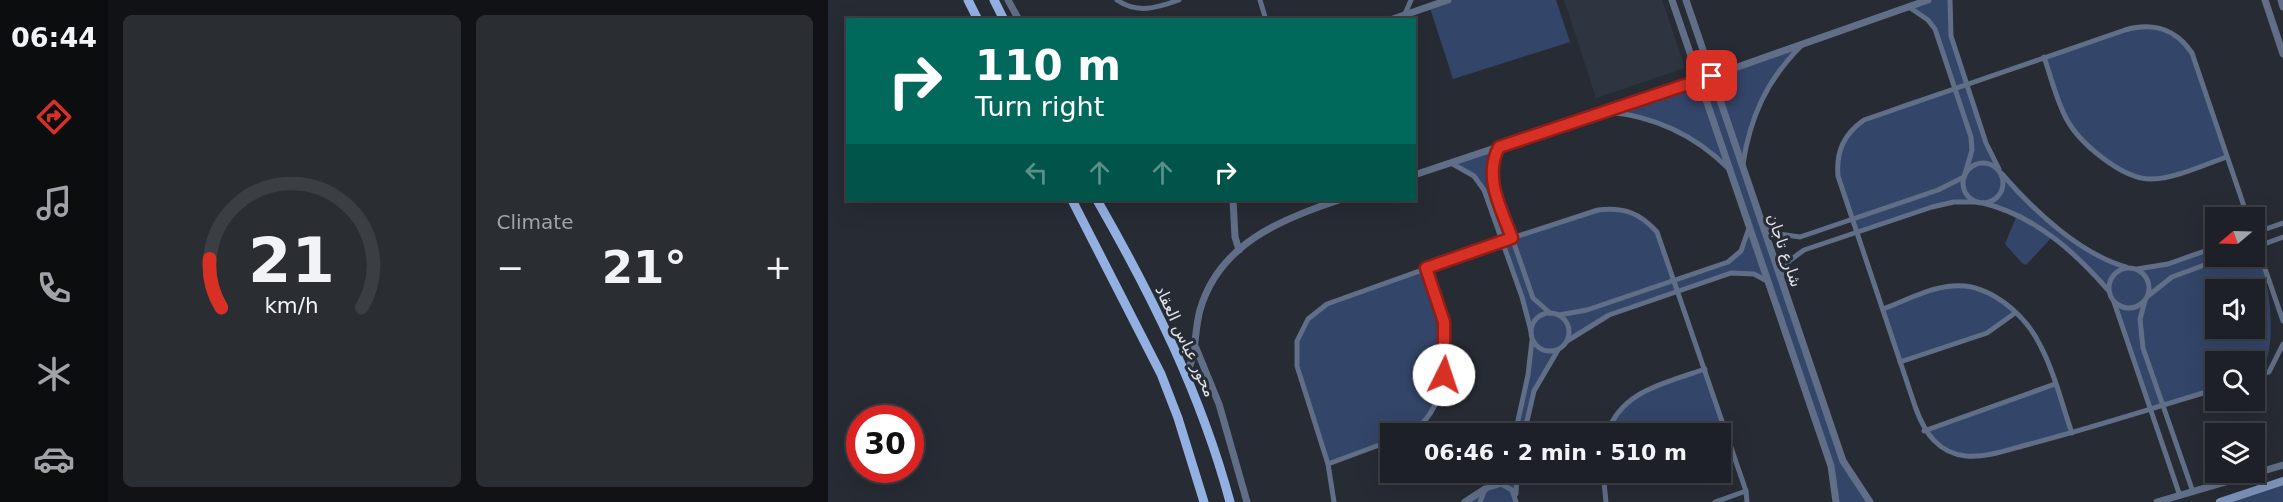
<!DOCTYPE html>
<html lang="en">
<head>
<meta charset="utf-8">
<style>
  body { margin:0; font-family:"DejaVu Sans",Vazirmatn,sans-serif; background:#2a2d32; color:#f1f3f6; height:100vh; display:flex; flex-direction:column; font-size:22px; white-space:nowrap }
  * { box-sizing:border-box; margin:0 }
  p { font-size:20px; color:#a0a3a7 }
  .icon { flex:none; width:33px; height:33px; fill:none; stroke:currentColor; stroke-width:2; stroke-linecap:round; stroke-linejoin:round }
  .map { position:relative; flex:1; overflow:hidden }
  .side { display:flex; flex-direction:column; gap:15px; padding:15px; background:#101215; width:720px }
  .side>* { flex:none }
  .guide { position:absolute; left:18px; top:18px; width:570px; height:183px; border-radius:0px; box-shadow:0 6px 24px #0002,0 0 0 2px #3b3e43; background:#00695c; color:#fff; overflow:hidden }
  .needle { width:39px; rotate:251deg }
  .controls { position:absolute; left:1377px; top:207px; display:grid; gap:12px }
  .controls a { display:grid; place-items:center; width:60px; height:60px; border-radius:0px; background:#1d2026; box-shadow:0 6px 24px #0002,0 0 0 2px #3b3e43; font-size:30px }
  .speed { position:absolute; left:18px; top:405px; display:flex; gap:12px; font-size:30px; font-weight:700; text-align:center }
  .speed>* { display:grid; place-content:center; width:78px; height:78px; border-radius:50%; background:#1d2026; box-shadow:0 6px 24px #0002,0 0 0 2px #3b3e43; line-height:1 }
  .speed .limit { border:9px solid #d22; background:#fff; color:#111 }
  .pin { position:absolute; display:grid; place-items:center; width:51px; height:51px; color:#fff; margin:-26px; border-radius:12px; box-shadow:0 3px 9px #0006 }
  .me { position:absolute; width:66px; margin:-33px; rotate:4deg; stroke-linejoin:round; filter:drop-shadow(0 0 4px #0008) }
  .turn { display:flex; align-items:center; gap:21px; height:126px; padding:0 30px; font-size:27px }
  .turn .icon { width:78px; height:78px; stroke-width:2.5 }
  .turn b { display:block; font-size:42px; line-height:51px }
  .lanes { display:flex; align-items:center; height:57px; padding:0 30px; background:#0003; justify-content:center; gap:30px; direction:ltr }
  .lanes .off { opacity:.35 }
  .big { font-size:45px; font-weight:800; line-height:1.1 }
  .side .widget { flex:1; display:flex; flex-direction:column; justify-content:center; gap:9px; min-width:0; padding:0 21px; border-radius:9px; background:#2a2d32 }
  .side .dial { align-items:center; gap:0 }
  .dial svg { height:156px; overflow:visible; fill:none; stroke:#3b3e43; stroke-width:7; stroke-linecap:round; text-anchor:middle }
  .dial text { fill:#f1f3f6; stroke:none }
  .heat { display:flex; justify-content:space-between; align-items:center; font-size:33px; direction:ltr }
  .side .tiles { flex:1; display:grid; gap:15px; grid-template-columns:repeat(2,1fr) }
  .trip { position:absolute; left:552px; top:423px; width:351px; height:60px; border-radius:0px; background:#1d2026; box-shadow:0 6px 24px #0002,0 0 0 2px #3b3e43; font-weight:800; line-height:60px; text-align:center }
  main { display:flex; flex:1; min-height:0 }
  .menu { display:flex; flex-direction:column; width:108px; justify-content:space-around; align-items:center; background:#0c0d0f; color:#a0a3a7 }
  .menu .icon { width:42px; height:42px }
  .menu .current { color:#d93025 }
  .menu b { font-size:27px; color:#f1f3f6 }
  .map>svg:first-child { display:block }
  .built { fill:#2d3541 }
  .green { fill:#334568; fill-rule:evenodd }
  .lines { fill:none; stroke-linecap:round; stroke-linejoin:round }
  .minor { stroke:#606e87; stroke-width:5 }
  .tertiary { stroke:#606e87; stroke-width:7 }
  .secondary { stroke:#7d93bb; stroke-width:8 }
  .primary { stroke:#93b0e3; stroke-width:9 }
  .route-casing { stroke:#8d1f18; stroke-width:15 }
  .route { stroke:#d93025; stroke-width:10 }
  .labels { text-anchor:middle; stroke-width:6; stroke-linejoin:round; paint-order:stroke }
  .street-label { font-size:16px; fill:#dfe2e8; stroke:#272b33 }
</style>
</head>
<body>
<main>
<nav class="menu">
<b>06:44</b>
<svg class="icon current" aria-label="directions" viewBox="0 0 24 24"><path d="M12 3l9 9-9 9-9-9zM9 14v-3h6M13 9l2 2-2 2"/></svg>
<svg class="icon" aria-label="music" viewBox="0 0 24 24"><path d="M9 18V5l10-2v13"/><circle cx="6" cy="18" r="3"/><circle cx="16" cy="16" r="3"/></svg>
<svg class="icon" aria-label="phone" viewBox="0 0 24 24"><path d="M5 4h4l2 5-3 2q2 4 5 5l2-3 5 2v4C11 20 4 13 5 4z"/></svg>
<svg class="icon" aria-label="climate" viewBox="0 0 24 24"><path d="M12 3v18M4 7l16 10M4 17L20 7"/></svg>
<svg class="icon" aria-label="car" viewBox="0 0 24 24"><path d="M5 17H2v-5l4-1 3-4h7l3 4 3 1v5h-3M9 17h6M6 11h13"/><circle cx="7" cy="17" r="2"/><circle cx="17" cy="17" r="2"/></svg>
</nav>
<section class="side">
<div class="tiles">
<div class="widget dial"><svg viewBox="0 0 100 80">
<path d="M14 69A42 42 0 1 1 86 69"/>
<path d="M14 69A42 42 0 0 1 8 44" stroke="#d93025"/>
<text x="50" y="56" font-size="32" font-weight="700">21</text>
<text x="50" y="72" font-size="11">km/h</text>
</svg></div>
<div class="widget"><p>Climate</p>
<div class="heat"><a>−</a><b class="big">21°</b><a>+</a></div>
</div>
</div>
</section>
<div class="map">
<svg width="1455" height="502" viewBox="0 0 1455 502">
  <rect width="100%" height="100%" fill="#272b33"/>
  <polygon class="built" points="736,0 834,0 857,68 768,98"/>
  <g class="green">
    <polygon points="616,0 728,0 742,42 625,79 601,5"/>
    <path d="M1100 0H1122L1120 24 1158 143 1174 174 1193 195 1259 251 1298 267 1320 268 1387 247 1388 256H1426L1427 237C1440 277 1455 355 1427 377L1426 362H1388L1387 389 1323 408 1280 290 1224 237 1198 265 1194 263 1177 244 1189 215 1149 202H1126L1029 232C1022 211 1010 187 1009 166 1009 115 1089 100 1127 87L1107 29 1081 7ZM1388 290H1426V328H1388Z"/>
    <polygon points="1310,26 1347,34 1364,53 1399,157 1328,179 1290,170 1245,129 1239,119 1216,57"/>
    <path d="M974 44 933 99 915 166 1015 461 1042 502H1008L1006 486 940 281 911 272 781 315 739 341 724 357 712 379 696 433H687L705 338 701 320 652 182 623 163 671 147 664 170 684 238C725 225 797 188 829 232 837 244 841 266 846 280L900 262 913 251 921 226 901 170 887 155 836 124 774 112Z"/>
    <polygon points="598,268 618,340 616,375 604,414 582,433 562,434 562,441 500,464 468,353 473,329 489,310"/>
    <polygon points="1124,286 1162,293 1187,313 1169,327 1072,362 1055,309"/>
    <path d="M877 369 895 423 860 433 779 434C798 390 836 384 877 369Z"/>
    <path d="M1227 384 1244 433C1214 441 1170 458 1139 456 1121 454 1109 442 1096 431Z"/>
    <polygon points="670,473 689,473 688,502 637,502 660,487"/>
    <polygon points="1455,481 1455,502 1392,502"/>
  </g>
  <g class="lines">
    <g class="minor">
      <path d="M289 0C309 14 329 8 351 0"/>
      <polyline points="432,0 438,20"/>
      <polyline points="1122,0 1123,36 1158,143 1171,169"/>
      <polyline points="1081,7 1100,20 1107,29 1143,137 1144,150 1137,174"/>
      <polyline points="577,14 583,0"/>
      <path d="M1216 57C1223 77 1228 99 1238 118 1251 143 1295 180 1324 179 1346 179 1378 164 1399 157"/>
      <path d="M779 112C827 116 867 135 901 169"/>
      <polyline points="671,147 665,162 666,186 705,298 722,313"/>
      <circle cx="1155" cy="183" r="20"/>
      <polyline points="623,163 646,176 656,190 694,297 703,331"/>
      <path d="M915 164C922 117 939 80 973 46"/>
      <path d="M1174 174C1205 210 1252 254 1298 267"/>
      <path d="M1155 203C1207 216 1246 251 1280 290"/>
      <polyline points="934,222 951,234 972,237 1110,190 1136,177"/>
      <polyline points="1426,233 1455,223"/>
      <polyline points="1426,237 1455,321"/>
      <polyline points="1428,247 1455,237"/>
      <circle cx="1301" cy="288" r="20"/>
      <polyline points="1309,269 1340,264 1388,247"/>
      <polyline points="952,277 961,261 976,250 1104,207 1126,202 1149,202"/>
      <polyline points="1320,296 1344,277 1401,256"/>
      <polyline points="1317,301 1312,319 1315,348 1365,492"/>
      <polyline points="1286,302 1352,496"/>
      <path d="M1055 309C1077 301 1100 288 1124 286 1161 282 1198 315 1213 347 1227 373 1234 405 1244 433"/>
      <circle cx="722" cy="332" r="19"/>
      <polyline points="731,315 759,310 900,262 913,251 921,228"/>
      <polyline points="739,341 781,315 903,273 926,274 939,281"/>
      <polyline points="1072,362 1159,333 1187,313"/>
      <polyline points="1426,377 1441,372 1455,344"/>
      <path d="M1388 389C1326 408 1264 428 1202 444 1182 449 1159 458 1138 456 1110 453 1097 433 1088 409L1010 176C1008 151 1016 134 1036 120L1297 30C1325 22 1347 28 1364 53L1420 218"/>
      <polyline points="1096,431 1227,384"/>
      <path d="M582 434C616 411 625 359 615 321 611 303 604 285 598 268"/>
      <polyline points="687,434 700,375 704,340"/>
      <polyline points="696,434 706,391 730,350"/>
      <path d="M779 434C793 390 839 383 877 369"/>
      <polyline points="860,434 895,423"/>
      <polyline points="500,464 562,441"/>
      <polyline points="775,472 778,502"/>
      <polyline points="661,486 670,472"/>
      <polyline points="688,494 689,472"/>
      <path d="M506 502 500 464 469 366V341L480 319 499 304 684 238 770 210C796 207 812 213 829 232L918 491 919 502"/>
      <polyline points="652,502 657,489 673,484 684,490 688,502"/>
      <polyline points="887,502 918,491"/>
    </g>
    <g class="tertiary">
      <polyline points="180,0 191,20"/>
      <polyline points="844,0 1003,466 1008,502"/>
      <polyline points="858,0 1015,461 1042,502"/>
      <polyline points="1437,0 1455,54"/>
      <polyline points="1453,0 1455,7"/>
      <polyline points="562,20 620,0"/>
      <polyline points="586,175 884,76 1100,0"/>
      <polyline points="405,200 407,237 411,250"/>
      <polyline points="368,348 391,404 419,502"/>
      <path d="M359 373C369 352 366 332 372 310 391 244 453 219 511 200"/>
      <polyline points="637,502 657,489"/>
      <polyline points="1329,502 1455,465"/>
    </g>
    <polyline class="secondary" points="1392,502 1455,481"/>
    <g class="primary">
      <polyline points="140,0 150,20"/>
      <polyline points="166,0 176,20"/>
      <polyline points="244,200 333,374 350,418 376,502"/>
      <path d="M269 200C324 296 373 394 402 502"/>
    </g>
  </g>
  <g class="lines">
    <defs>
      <path id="route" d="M616 375V322L598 268 684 238C673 208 655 177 671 147L884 76"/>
    </defs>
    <use href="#route" class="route-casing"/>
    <use href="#route" class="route"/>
  </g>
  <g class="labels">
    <g class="street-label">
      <text transform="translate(957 250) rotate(71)" y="6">شارع تاجان</text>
      <text transform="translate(358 341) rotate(65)" y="6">محور عباس العقاد</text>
    </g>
  </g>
</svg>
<div class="controls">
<a><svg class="needle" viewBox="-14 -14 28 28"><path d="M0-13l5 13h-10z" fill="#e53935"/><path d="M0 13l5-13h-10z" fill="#a0a3a7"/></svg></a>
<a><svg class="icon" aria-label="sound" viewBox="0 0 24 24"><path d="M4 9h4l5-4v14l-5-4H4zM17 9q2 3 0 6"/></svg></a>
<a><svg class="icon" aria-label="search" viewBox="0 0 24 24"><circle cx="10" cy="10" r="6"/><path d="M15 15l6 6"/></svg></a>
<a><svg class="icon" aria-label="layers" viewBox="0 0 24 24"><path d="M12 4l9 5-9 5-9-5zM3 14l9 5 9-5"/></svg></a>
</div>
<div class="speed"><div class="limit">30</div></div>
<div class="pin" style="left:884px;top:76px;background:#d93025"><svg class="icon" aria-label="arrive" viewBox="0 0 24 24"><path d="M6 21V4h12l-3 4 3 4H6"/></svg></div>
<svg class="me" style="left:616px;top:375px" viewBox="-20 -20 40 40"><circle r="19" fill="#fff"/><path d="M0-13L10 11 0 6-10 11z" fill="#d93025"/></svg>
<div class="trip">06:46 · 2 min · 510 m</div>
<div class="guide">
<div class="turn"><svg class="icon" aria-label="right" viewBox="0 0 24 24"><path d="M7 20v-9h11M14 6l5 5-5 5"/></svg><div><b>110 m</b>Turn right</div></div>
<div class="lanes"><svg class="icon off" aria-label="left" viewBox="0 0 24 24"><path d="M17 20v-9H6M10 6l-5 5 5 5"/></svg><svg class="icon off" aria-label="ahead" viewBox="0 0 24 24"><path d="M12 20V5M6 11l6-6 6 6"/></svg><svg class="icon off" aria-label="ahead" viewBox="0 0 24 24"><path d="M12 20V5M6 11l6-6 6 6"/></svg><svg class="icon" aria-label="right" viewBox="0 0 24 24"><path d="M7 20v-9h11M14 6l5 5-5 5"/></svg></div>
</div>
</div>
</main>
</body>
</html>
